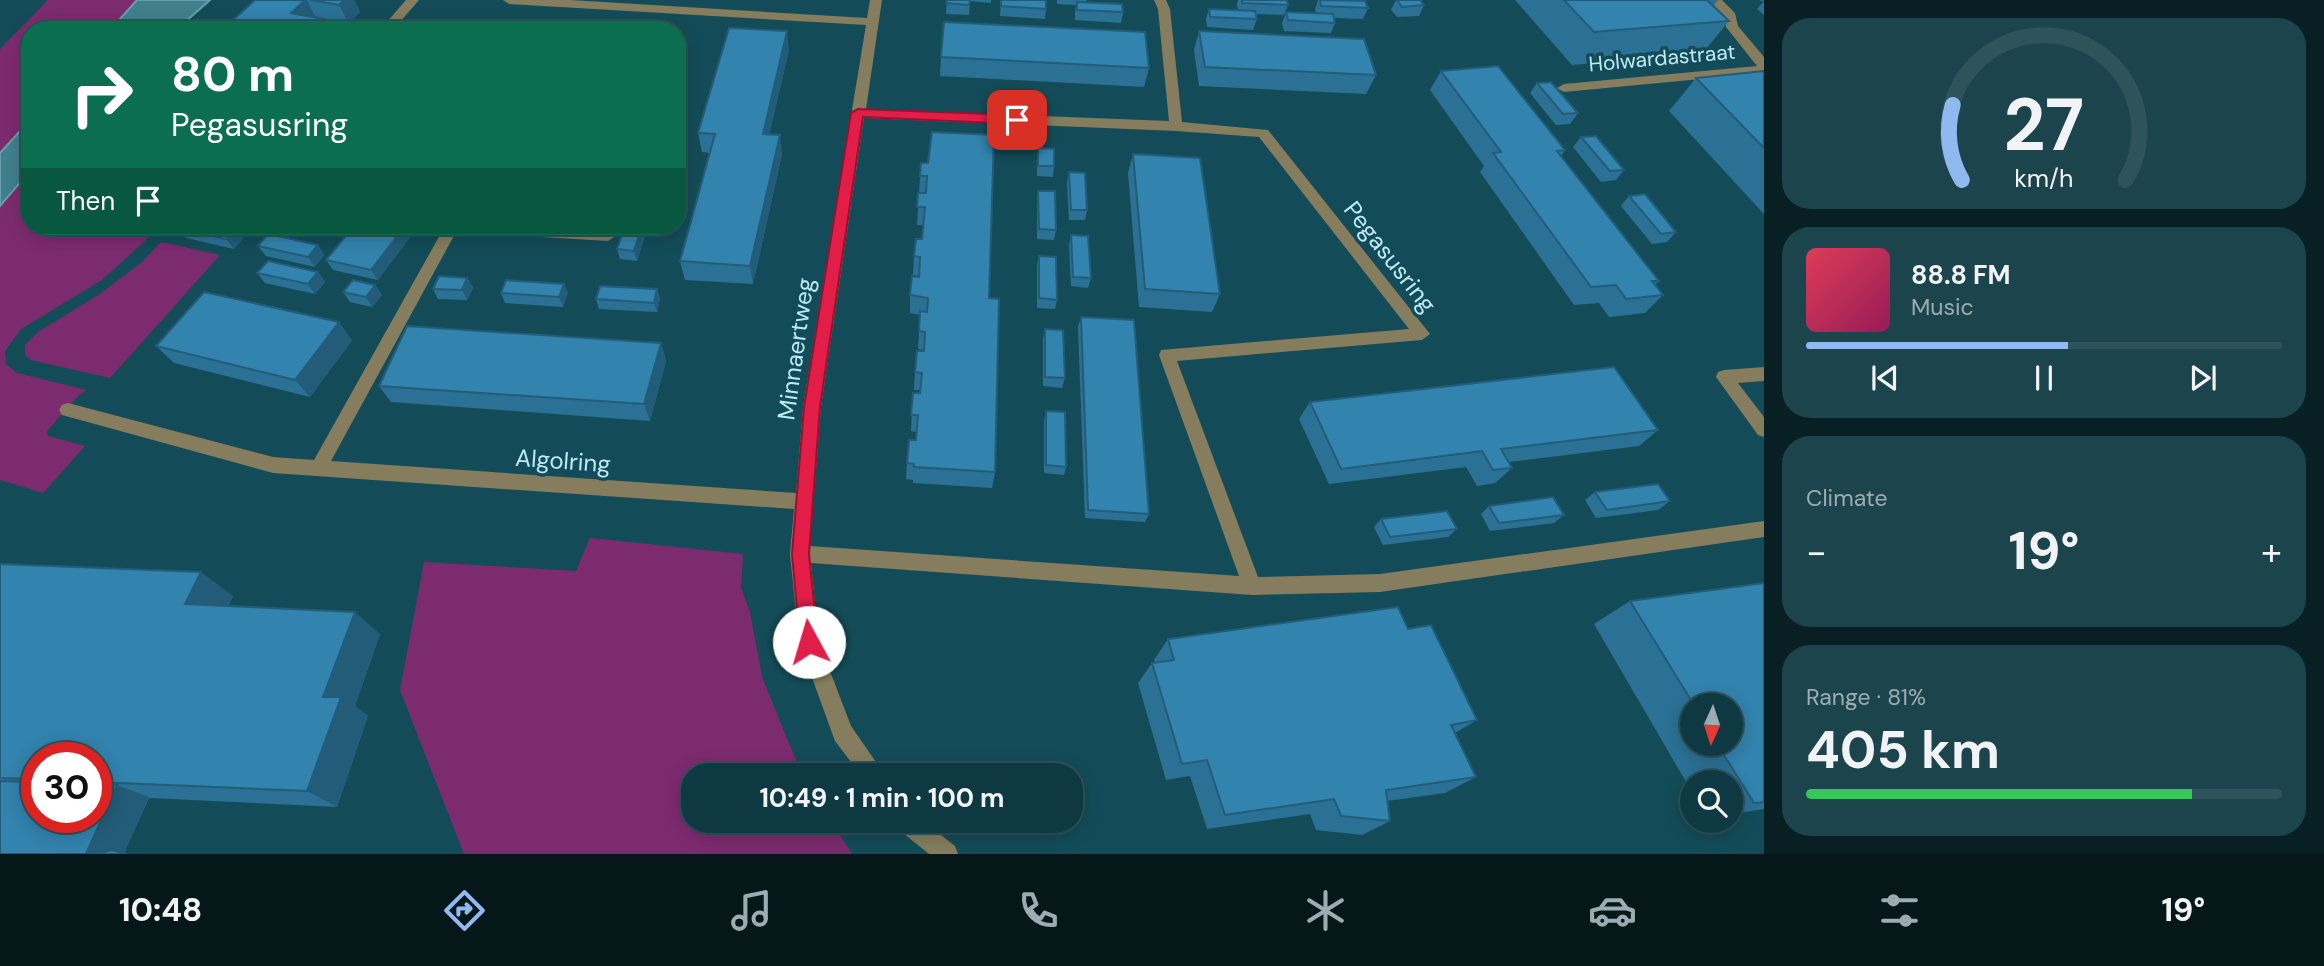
<!DOCTYPE html>
<html lang="en">
<head>
<meta charset="utf-8">
<style>
  body { margin:0; font-family:"DM Sans",sans-serif; background:#1c444d; color:#f1f3f6; height:100vh; display:flex; flex-direction:column; font-size:26px; white-space:nowrap }
  * { box-sizing:border-box; margin:0 }
  p { font-size:23px; color:#9bacb2 }
  .icon { flex:none; width:38px; height:38px; fill:none; stroke:currentColor; stroke-width:2; stroke-linecap:round; stroke-linejoin:round }
  .map { position:relative; flex:1; overflow:hidden }
  .details { display:flex; flex-direction:column; gap:18px; padding:18px; background:#081f24; width:560px }
  .details>* { flex:none }
  .banner { position:absolute; left:21px; top:21px; width:665px; height:214px; border-radius:28px; box-shadow:0 4px 18px #0003,0 0 0 2px #2e535b; background:#0b6e4f; color:#fff; overflow:hidden }
  .needle { width:46px; rotate:183deg }
  .buttons { position:absolute; left:1680px; top:693px; display:grid; gap:14px }
  .buttons a { display:grid; place-items:center; width:63px; height:63px; border-radius:50%; background:#0e3942; box-shadow:0 4px 18px #0003,0 0 0 2px #2e535b; font-size:35px }
  .speed { position:absolute; left:21px; top:742px; display:flex; gap:14px; font-size:35px; font-weight:700; text-align:center }
  .speed>* { display:grid; place-content:center; width:91px; height:91px; border-radius:50%; background:#0e3942; box-shadow:0 4px 18px #0003,0 0 0 2px #2e535b; line-height:1 }
  .speed .limit { border:10px solid #d22; background:#fff; color:#111 }
  .pin { position:absolute; display:grid; place-items:center; width:60px; height:60px; color:#fff; margin:-30px; border-radius:14px; box-shadow:0 4px 10px #0006 }
  .me { position:absolute; width:77px; margin:-38px; rotate:354deg; stroke-linejoin:round; filter:drop-shadow(0 0 5px #0008) }
  .turn { display:flex; align-items:center; gap:24px; height:147px; padding:0 35px; font-size:32px }
  .turn .icon { width:91px; height:91px; stroke-width:2.5 }
  .turn b { display:block; font-size:49px; line-height:60px }
  .then { display:flex; align-items:center; height:66px; padding:0 35px; background:#0003; gap:14px; font-size:26px }
  .big { font-size:52px; font-weight:700; line-height:1.1 }
  .details .card { flex:1; display:flex; flex-direction:column; justify-content:center; gap:10px; min-width:0; padding:0 24px; border-radius:28px; background:#1c444d }
  .details .dial { align-items:center; gap:0 }
  .dial svg { height:182px; overflow:visible; fill:none; stroke:#2e535b; stroke-width:7; stroke-linecap:round; text-anchor:middle }
  .dial text { fill:#f1f3f6; stroke:none }
  .song { display:flex; align-items:center; gap:21px }
  .cover { width:84px; height:84px; border-radius:10px; background:linear-gradient(135deg,hsl(350 70% 55%),hsl(330 70% 35%)) }
  .played { height:7px; border-radius:4px; background:linear-gradient(90deg,#90b9f0 55%,#2e535b 55%) }
  .keys { display:flex; justify-content:space-around; direction:ltr }
  .heat { display:flex; justify-content:space-between; align-items:center; font-size:38px; direction:ltr }
  .charge { height:10px; border-radius:5px; background:linear-gradient(90deg,#34c759 81%,#2e535b 0) }
  .trip { position:absolute; left:681px; top:763px; width:402px; height:70px; border-radius:28px; background:#0e3942; box-shadow:0 4px 18px #0003,0 0 0 2px #2e535b; font-weight:700; line-height:70px; text-align:center }
  .tabs { display:flex; height:112px; justify-content:space-around; align-items:center; background:#06171a; color:#9bacb2 }
  .tabs .icon { width:49px; height:49px }
  .tabs .active { color:#90b9f0 }
  .tabs b { font-size:32px; color:#f1f3f6 }
  main { display:flex; flex:1; min-height:0 }
  .map>svg:first-child { display:block }
  .green { fill:#7d2b6f }
  .water { fill:#417f8d; stroke:#669fac; stroke-width:2 }
  .lines { fill:none; stroke-linecap:round; stroke-linejoin:round }
  .minor { fill:#857d5e; fill-rule:evenodd }
  .wall { fill:#2b7195; fill-rule:evenodd }
  .shaded-wall { fill:#235c79 }
  .building { fill:#3283ad; stroke:#235c79; stroke-width:2 }
  .route { fill:#e11d48; stroke:#92132f; stroke-width:2 }
  .labels { text-anchor:middle; stroke-width:7; stroke-linejoin:round; paint-order:stroke }
  .far-street-label { font-size:21px; fill:#bceaf6; stroke:#134c58 }
  .street-label { font-size:24px; fill:#bceaf6; stroke:#134c58 }
</style>
</head>
<body>
<main>
<div class="map">
<svg width="1764" height="854" viewBox="0 0 1764 854">
  <rect width="100%" height="100%" fill="#134c58"/>
  <g class="green">
    <polygon points="48,0 137,0 110,30 30,30 30,120 0,153 0,49"/>
    <polygon points="30,171 30,226 161,226 102,280 21,329 5,351 6,364 17,373 87,390 79,395 47,431 48,436 85,446 43,493 0,480 0,206"/>
    <polygon points="161,242 220,255 110,378 31,360 25,355 25,345 38,332 100,294 142,262"/>
    <polygon points="590,538 743,554 741,588 750,612 762,677 802,775 693,775 693,821 831,821 852,854 464,854 400,690 424,562 576,571"/>
  </g>
  <g class="water">
    <polygon points="137,0 210,0 176,30 110,30"/>
    <polygon points="30,120 30,171 0,206 0,153"/>
  </g>
  <g class="lines">
    <g class="minor">
      <polygon points="406,0 419,0 393,30 380,30"/>
      <path d="M503 0H570L867 18 870 0H882L866 109 1169 121 1158 9 1154 0H1166L1170 9 1182 122 1268 130 1430 334 1422 340 1177 361 1258 577 1380 574 1764 521V537L1380 592 1252 595 811 563 819 642 851 726 885 775H861L835 741 799 642 790 554 794 509 273 473 62 415 59 410 62 405 68 403 273 457 314 460 445 226H532L608 231 616 236 608 241 456 232 331 461 796 493 803 407 866 25 509 4ZM864 118 1176 131 1259 137 1409 329 1161 350 1159 355 1239 576 810 546 821 407Z"/>
      <polygon points="1709,0 1722,0 1735,13 1738,26 1764,57 1764,73 1564,92 1557,88 1564,84 1757,66 1726,27 1725,17"/>
      <polygon points="1764,367 1764,381 1738,383 1764,417 1764,437 1758,435 1716,377 1718,372 1724,370"/>
      <polygon points="895,821 923,821 955,846 958,854 929,854 898,829"/>
    </g>
  </g>
  <g class="wall">
    <polygon points="255,0 354,0 360,12 349,24 324,20 329,30 222,30"/>
    <polygon points="947,0 991,0 991,3 970,1 969,15 946,14"/>
    <polygon points="1001,0 1046,9 1045,19 1000,16"/>
    <polygon points="1057,0 1087,0 1086,2 1123,12 1121,23 1075,20 1075,12 1076,5 1057,4"/>
    <polygon points="1238,0 1287,0 1288,5 1284,15 1256,14 1257,19 1253,30 1207,27 1206,19 1209,9 1238,10 1237,5"/>
    <polygon points="1318,0 1352,0 1368,8 1363,19 1334,18 1335,23 1331,33 1284,31 1282,23 1286,12 1316,14 1315,9"/>
    <polygon points="1396,0 1420,0 1424,5 1419,16 1397,17 1391,10"/>
    <polygon points="1515,0 1718,0 1713,6 1729,21 1702,54 1572,65"/>
    <polygon points="1759,0 1764,0 1764,15 1757,9 1764,1 1761,1"/>
    <polygon points="1199,31 1376,75 1366,94 1199,86 1194,50"/>
    <polygon points="789,50 769,135 782,154 753,284 685,280 680,261 710,153 702,152 698,133"/>
    <polygon points="941,57 1149,68 1144,87 940,76"/>
    <polygon points="1441,71 1565,150 1561,156 1659,281 1655,285 1663,295 1645,313 1609,317 1599,303 1574,305 1480,172 1484,166 1430,90"/>
    <polygon points="1764,71 1764,214 1669,111 1696,78"/>
    <polygon points="1537,83 1578,113 1570,124 1556,125 1530,93"/>
    <polygon points="1581,137 1624,170 1616,180 1601,182 1573,147"/>
    <polygon points="1038,148 1054,166 1053,177 1037,176 1037,158"/>
    <polygon points="1133,154 1220,294 1212,312 1139,307 1128,173"/>
    <polygon points="921,163 989,298 995,472 992,488 913,483 913,480 906,479 907,463 916,440 917,432 911,431 913,393 920,393 920,390 914,390 915,372 924,350 918,349 920,315 910,313 910,295 919,275 913,275 914,256 922,239 923,225 917,225"/>
    <polygon points="1069,172 1087,210 1085,220 1069,220 1067,183"/>
    <polygon points="1038,191 1056,230 1054,240 1037,239 1037,201"/>
    <polygon points="1629,196 1676,232 1667,242 1652,244 1621,206"/>
    <polygon points="354,226 378,280 333,270 326,260"/>
    <polygon points="625,226 648,226 637,261 620,259 617,249"/>
    <polygon points="236,227 244,237 234,249 186,238 178,228"/>
    <polygon points="1071,235 1091,278 1088,288 1071,286 1069,245"/>
    <polygon points="318,245 324,255 315,267 266,256 258,246"/>
    <polygon points="1039,256 1057,300 1055,309 1037,308 1037,265"/>
    <polygon points="318,272 325,282 315,294 265,283 257,273"/>
    <polygon points="467,278 473,288 467,300 438,299 433,289"/>
    <polygon points="375,285 382,295 372,307 350,302 343,292"/>
    <polygon points="657,289 660,299 657,312 599,309 596,299"/>
    <polygon points="501,293 568,293 563,307 505,303"/>
    <polygon points="1081,317 1149,514 1145,522 1085,518 1078,327"/>
    <polygon points="1045,329 1065,378 1062,388 1043,386 1043,339"/>
    <polygon points="352,340 310,397 174,363 156,346"/>
    <polygon points="661,343 666,361 650,421 391,402 379,386"/>
    <polygon points="1310,402 1658,430 1639,446 1509,462 1512,468 1495,483 1477,486 1466,467 1329,484 1299,419"/>
    <polygon points="1046,411 1066,467 1064,475 1044,473 1044,420"/>
    <polygon points="1595,492 1670,501 1658,510 1596,518 1585,500"/>
    <polygon points="1489,506 1564,515 1554,523 1490,531 1481,514"/>
    <polygon points="1381,519 1457,529 1448,537 1383,545 1374,527"/>
    <path d="M0 564 233 596 228 606 380 634 355 706 368 716 337 807 149 798 124 853 0 854ZM37 758H96V817H37Z"/>
    <path d="M1764 583V809L1731 814V782H1692V792L1594 624 1630 601ZM1692 705H1731V744H1692Z"/>
    <polygon points="1408,629 1477,720 1455,733 1476,777 1445,793 1387,801 1390,821 1362,835 1316,830 1310,814 1207,829 1190,776 1166,780 1138,683 1152,663 1155,662 1154,660 1168,639"/>
  </g>
  <g class="shaded-wall">
    <polygon points="305,0 307,0 316,18 291,13"/>
    <polygon points="344,0 354,0 360,12 349,24 339,5"/>
    <polygon points="324,19 329,30 314,30"/>
    <polygon points="280,24 283,30 274,30"/>
    <polygon points="787,31 789,50 765,153 763,134"/>
    <polygon points="685,44 687,55 677,84 677,68"/>
    <polygon points="780,135 782,154 753,284 750,266"/>
    <polygon points="405,226 419,226 378,280 371,270"/>
    <polygon points="642,226 648,226 637,261 634,251"/>
    <polygon points="236,227 244,237 234,249 226,239"/>
    <polygon points="318,245 324,255 315,267 308,257"/>
    <polygon points="318,272 325,282 315,294 308,284"/>
    <polygon points="467,278 473,288 467,300 462,290"/>
    <polygon points="564,284 568,293 563,307 559,297"/>
    <polygon points="375,285 382,295 372,307 366,297"/>
    <polygon points="657,289 660,299 657,312 654,303"/>
    <polygon points="339,322 352,340 310,397 295,380"/>
    <polygon points="661,343 666,361 650,421 644,404"/>
    <polygon points="201,572 233,596 219,627 185,604"/>
    <polygon points="355,612 380,634 355,706 368,716 337,807 307,791 323,697"/>
    <polygon points="117,785 149,797 124,854 86,854"/>
  </g>
  <g class="building">
    <polygon points="255,0 305,0 291,13 324,19 314,30 280,24 274,30 222,30"/>
    <polygon points="311,0 344,0 339,5"/>
    <polygon points="947,0 970,0 969,5 946,3"/>
    <polygon points="1001,0 1046,0 1046,9 1001,6"/>
    <polygon points="1242,0 1287,0 1288,5 1242,3"/>
    <polygon points="1320,0 1365,1 1368,8 1321,6"/>
    <polygon points="1397,0 1420,0 1424,5 1402,7"/>
    <polygon points="1564,0 1707,0 1729,21 1594,32"/>
    <polygon points="1077,2 1122,4 1123,12 1077,10"/>
    <polygon points="1209,9 1255,11 1257,19 1210,17"/>
    <polygon points="1286,12 1333,14 1335,23 1288,20"/>
    <polygon points="539,21 599,24 597,30 536,30"/>
    <polygon points="944,22 1145,32 1149,68 941,57"/>
    <polygon points="729,28 787,31 763,134 780,135 750,266 680,261 715,134 698,133"/>
    <polygon points="1199,31 1364,39 1376,75 1205,67"/>
    <polygon points="677,44 685,44 677,68"/>
    <polygon points="1498,66 1565,150 1557,151 1659,281 1652,281 1663,295 1626,299 1616,285 1591,287 1493,153 1501,152 1441,71"/>
    <polygon points="1764,71 1764,148 1696,78"/>
    <polygon points="1551,82 1578,113 1563,114 1537,83"/>
    <polygon points="932,132 994,135 989,298 999,299 995,472 914,467 914,464 907,463 909,440 916,440 918,415 911,415 913,393 920,393 922,373 915,372 917,351 924,351 925,332 919,331 920,311 927,312 928,298 910,295 912,276 919,277 920,257 914,256 916,239 922,239 925,207 917,207 918,193 926,193 927,176 920,176 921,163 928,163"/>
    <polygon points="1596,136 1624,170 1610,171 1581,137"/>
    <polygon points="1038,148 1054,149 1054,166 1038,166"/>
    <polygon points="1133,154 1200,158 1220,294 1145,289"/>
    <polygon points="1069,172 1085,173 1087,210 1071,210"/>
    <polygon points="1038,191 1055,191 1056,230 1039,229"/>
    <polygon points="1645,194 1676,232 1661,234 1629,196"/>
    <polygon points="180,226 232,226 236,227 226,239 178,228"/>
    <polygon points="354,226 405,226 371,270 326,260"/>
    <polygon points="625,226 642,226 634,251 617,249"/>
    <polygon points="268,234 318,245 308,257 258,246"/>
    <polygon points="1071,235 1088,236 1091,278 1073,277"/>
    <polygon points="1039,256 1056,257 1057,300 1039,298"/>
    <polygon points="268,261 318,272 308,284 257,273"/>
    <polygon points="439,276 467,278 462,290 433,289"/>
    <polygon points="353,280 375,285 366,297 343,292"/>
    <polygon points="506,280 564,284 559,297 501,293"/>
    <polygon points="600,286 657,289 654,303 596,299"/>
    <polygon points="204,292 339,322 295,380 156,346"/>
    <polygon points="1081,317 1134,320 1149,514 1088,510"/>
    <polygon points="407,326 661,343 644,404 379,386"/>
    <polygon points="1045,329 1063,330 1065,378 1045,377"/>
    <polygon points="1614,367 1658,430 1501,449 1512,468 1493,470 1482,451 1341,469 1310,402"/>
    <polygon points="1046,411 1065,412 1066,467 1046,465"/>
    <polygon points="1658,484 1670,501 1607,510 1595,492"/>
    <polygon points="1553,497 1564,515 1499,523 1489,506"/>
    <polygon points="1447,511 1457,529 1390,537 1381,519"/>
    <polygon points="0,564 201,572 185,604 355,612 323,697 341,697 307,791 96,782 96,758 37,758 37,779 0,778"/>
    <polygon points="1764,583 1764,802 1754,803 1717,744 1731,744 1731,705 1694,705 1630,601"/>
    <polygon points="1398,607 1408,629 1431,625 1477,720 1451,725 1476,777 1386,790 1390,821 1341,816 1334,799 1225,815 1207,760 1182,764 1152,663 1174,660 1168,639"/>
    <polygon points="0,781 37,782 37,817 96,817 96,784 117,785 86,854 0,854"/>
    <polygon points="111,850 127,854 98,854"/>
  </g>
  <polygon class="route" points="858,109 1017,115 1023,120 1017,124 863,117 820,407 809,554 818,642 816,648 809,651 803,648 800,642 792,554 804,407 851,113"/>
  <g class="labels">
    <g class="far-street-label">
      <text transform="translate(1662 58) rotate(-5)" y="7">Holwardastraat</text>
    </g>
    <g class="street-label">
      <text transform="translate(1390 257) rotate(52)" y="8">Pegasusring</text>
      <text transform="translate(796 349) rotate(-82)" y="8">Minnaertweg</text>
      <text transform="translate(563 461) rotate(4)" y="8">Algolring</text>
    </g>
  </g>
</svg>
<div class="buttons">
<a><svg class="needle" viewBox="-14 -14 28 28"><path d="M0-13l5 13h-10z" fill="#e53935"/><path d="M0 13l5-13h-10z" fill="#9bacb2"/></svg></a>
<a><svg class="icon" aria-label="search" viewBox="0 0 24 24"><circle cx="10" cy="10" r="6"/><path d="M15 15l6 6"/></svg></a>
</div>
<div class="speed"><div class="limit">30</div></div>
<div class="pin" style="left:1017px;top:120px;background:#d93025"><svg class="icon" aria-label="arrive" viewBox="0 0 24 24"><path d="M6 21V4h12l-3 4 3 4H6"/></svg></div>
<svg class="me" style="left:809px;top:642px" viewBox="-20 -20 40 40"><circle r="19" fill="#fff"/><path d="M0-13L10 11 0 6-10 11z" fill="#e11d48"/></svg>
<div class="trip">10:49 · 1 min · 100 m</div>
<div class="banner">
<div class="turn"><svg class="icon" aria-label="right" viewBox="0 0 24 24"><path d="M7 20v-9h11M14 6l5 5-5 5"/></svg><div><b>80 m</b>Pegasusring</div></div>
<div class="then">Then<svg class="icon" aria-label="arrive" viewBox="0 0 24 24"><path d="M6 21V4h12l-3 4 3 4H6"/></svg></div>
</div>
</div>
<section class="details">
<div class="card dial"><svg viewBox="0 0 100 80">
<path d="M14 69A42 42 0 1 1 86 69"/>
<path d="M14 69A42 42 0 0 1 10 36" stroke="#90b9f0"/>
<text x="50" y="56" font-size="32" font-weight="700">27</text>
<text x="50" y="72" font-size="11">km/h</text>
</svg></div>
<div class="card">
<div class="song"><i class="cover"></i><div><b>88.8 FM</b><p>Music</p></div></div>
<div class="played"></div>
<div class="keys"><svg class="icon" aria-label="previous" viewBox="0 0 24 24"><path d="M18 5L8 12l10 7zM5 5v14"/></svg><svg class="icon" aria-label="pause" viewBox="0 0 24 24"><path d="M8 5v14M16 5v14"/></svg><svg class="icon" aria-label="next" viewBox="0 0 24 24"><path d="M6 5l10 7-10 7zM19 5v14"/></svg></div>
</div>
<div class="card"><p>Climate</p>
<div class="heat"><a>−</a><b class="big">19°</b><a>+</a></div>
</div>
<div class="card"><p>Range · 81%</p><b class="big">405 km</b><div class="charge"></div></div>
</section>
</main>
<nav class="tabs">
<b>10:48</b>
<svg class="icon active" aria-label="directions" viewBox="0 0 24 24"><path d="M12 3l9 9-9 9-9-9zM9 14v-3h6M13 9l2 2-2 2"/></svg>
<svg class="icon" aria-label="music" viewBox="0 0 24 24"><path d="M9 18V5l10-2v13"/><circle cx="6" cy="18" r="3"/><circle cx="16" cy="16" r="3"/></svg>
<svg class="icon" aria-label="phone" viewBox="0 0 24 24"><path d="M5 4h4l2 5-3 2q2 4 5 5l2-3 5 2v4C11 20 4 13 5 4z"/></svg>
<svg class="icon" aria-label="climate" viewBox="0 0 24 24"><path d="M12 3v18M4 7l16 10M4 17L20 7"/></svg>
<svg class="icon" aria-label="car" viewBox="0 0 24 24"><path d="M5 17H2v-5l4-1 3-4h7l3 4 3 1v5h-3M9 17h6M6 11h13"/><circle cx="7" cy="17" r="2"/><circle cx="17" cy="17" r="2"/></svg>
<svg class="icon" aria-label="filters" viewBox="0 0 24 24"><path d="M4 7h16M4 17h16"/><circle cx="9" cy="7" r="2"/><circle cx="15" cy="17" r="2"/></svg>
<b>19°</b>
</nav>
</body>
</html>
